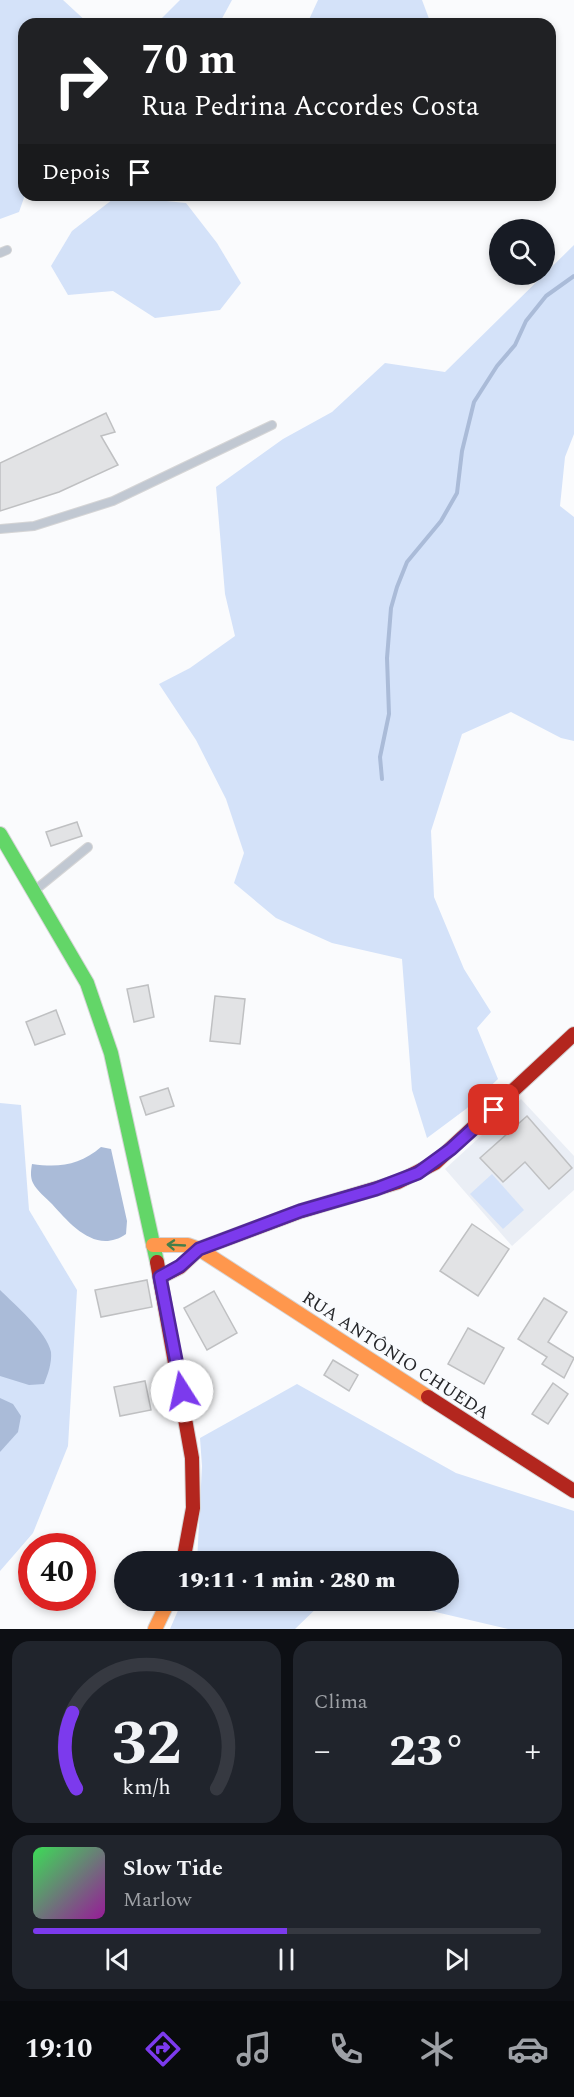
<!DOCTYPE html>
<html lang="pt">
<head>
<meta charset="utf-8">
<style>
  body { margin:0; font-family:Spectral,serif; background:#20242c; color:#f1f3f6; height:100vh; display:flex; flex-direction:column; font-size:22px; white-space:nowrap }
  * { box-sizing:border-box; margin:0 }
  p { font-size:20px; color:#9ea1a6 }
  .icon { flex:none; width:33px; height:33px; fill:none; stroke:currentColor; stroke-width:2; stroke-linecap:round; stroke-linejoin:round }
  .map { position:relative; height:1629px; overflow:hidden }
  .side { display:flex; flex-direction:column; gap:12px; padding:12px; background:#0d0f14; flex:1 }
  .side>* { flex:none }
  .banner { position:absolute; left:18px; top:18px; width:538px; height:183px; border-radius:18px; box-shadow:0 3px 9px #0003; background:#202124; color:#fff; overflow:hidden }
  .tools { position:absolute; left:489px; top:219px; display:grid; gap:12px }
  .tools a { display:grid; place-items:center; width:66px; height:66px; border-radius:50%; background:#171b24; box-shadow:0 3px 9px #0003; font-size:30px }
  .speed { position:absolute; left:18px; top:1533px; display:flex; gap:12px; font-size:30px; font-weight:700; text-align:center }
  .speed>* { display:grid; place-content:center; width:78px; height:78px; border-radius:50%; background:#171b24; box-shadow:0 3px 9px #0003; line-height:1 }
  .speed .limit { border:9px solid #d22; background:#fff; color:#111 }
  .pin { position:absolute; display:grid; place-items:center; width:51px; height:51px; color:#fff; margin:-26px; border-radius:12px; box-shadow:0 3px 9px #0006 }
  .me { position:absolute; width:66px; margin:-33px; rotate:350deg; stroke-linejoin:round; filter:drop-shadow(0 0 4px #0008) }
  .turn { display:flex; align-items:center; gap:21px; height:126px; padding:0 24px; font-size:27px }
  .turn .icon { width:78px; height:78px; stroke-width:2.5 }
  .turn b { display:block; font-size:42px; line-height:51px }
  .then { display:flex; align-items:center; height:57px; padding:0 24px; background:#0003; gap:12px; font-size:22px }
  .big { font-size:45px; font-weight:800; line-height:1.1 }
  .side .card { flex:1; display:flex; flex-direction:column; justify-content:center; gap:9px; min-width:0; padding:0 21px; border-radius:18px; background:#20242c }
  .side .dial { align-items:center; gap:0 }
  .dial svg { height:156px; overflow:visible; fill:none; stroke:#363941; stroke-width:7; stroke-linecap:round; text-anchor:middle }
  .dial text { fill:#f1f3f6; stroke:none }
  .song { display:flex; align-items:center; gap:18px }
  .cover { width:72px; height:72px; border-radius:9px; background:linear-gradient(135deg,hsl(130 70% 55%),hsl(300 70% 35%)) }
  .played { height:6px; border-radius:3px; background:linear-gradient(90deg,#7c3aed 50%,#363941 50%) }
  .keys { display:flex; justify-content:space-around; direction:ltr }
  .heat { display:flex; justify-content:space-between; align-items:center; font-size:33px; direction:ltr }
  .side .tiles { flex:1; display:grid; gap:12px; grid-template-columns:1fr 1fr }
  .card:last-child { grid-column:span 2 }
  .trip { position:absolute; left:114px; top:1551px; width:345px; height:60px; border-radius:30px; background:#171b24; box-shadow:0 3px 9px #0003; font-weight:800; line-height:60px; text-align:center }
  .tabs { display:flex; height:96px; justify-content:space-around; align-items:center; background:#090b0e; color:#9ea1a6 }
  .tabs .icon { width:42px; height:42px }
  .tabs .current { color:#7c3aed }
  .tabs b { font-size:27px; color:#f1f3f6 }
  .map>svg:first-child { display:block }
  .built { fill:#eaeef5 }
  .green { fill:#d4e2f9 }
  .water { fill:#aabbd8 }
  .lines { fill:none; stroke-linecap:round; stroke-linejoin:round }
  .stream { stroke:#aabbd8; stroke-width:4 }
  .building { fill:#e2e3e5; stroke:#bfc0c2; stroke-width:1.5 }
  .lane-casing { stroke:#d5d5d6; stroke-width:10 }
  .fast-casing { stroke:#d5d5d6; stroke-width:16 }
  .slow-casing { stroke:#d5d5d6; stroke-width:16 }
  .jam-casing { stroke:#d5d5d6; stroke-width:16 }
  .lane { stroke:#c1c8d2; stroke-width:8 }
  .fast { stroke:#63d668; stroke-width:14 }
  .slow { stroke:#ff974d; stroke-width:14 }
  .jam { stroke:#b3261e; stroke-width:14 }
  .oneway { stroke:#447e49 }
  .route-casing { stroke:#51269a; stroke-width:15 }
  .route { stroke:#7c3aed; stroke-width:10 }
  .labels { text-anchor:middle; stroke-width:6; stroke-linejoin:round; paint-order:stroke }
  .street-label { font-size:18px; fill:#26272a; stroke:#f9fbfe }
</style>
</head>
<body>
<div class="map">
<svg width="574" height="1629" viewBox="0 0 574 1629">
  <rect width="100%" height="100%" fill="#fafbfd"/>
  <polygon class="built" points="521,1099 574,1156 574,1190 512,1246 445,1169"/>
  <g class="green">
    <polygon points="0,0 63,0 89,24 24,24 25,195 19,212 0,219"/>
    <polygon points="180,0 232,0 219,24 149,24 160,20"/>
    <polygon points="318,0 422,0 431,24 307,24"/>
    <polygon points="117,196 186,203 217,243 241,283 220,310 155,318 113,291 68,295 51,266 72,231"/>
    <polygon points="574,245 574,434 565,457 560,506 574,517 574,741 561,738 511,712 462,734 431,831 434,897 464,969 491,1012 477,1028 498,1079 466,1109 427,1138 412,1090 402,959 332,943 276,918 234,883 244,853 226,799 196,740 159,684 190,668 235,636 225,594 216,487 283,439 332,412 385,363 445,372"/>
    <polygon points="0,1103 21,1105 29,1210 77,1290 68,1446 33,1533 0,1571"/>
    <polygon points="492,1174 524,1210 503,1229 470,1194"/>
    <polygon points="297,1384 456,1473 574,1511 574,1629 508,1629 389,1601 448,1600 448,1562 197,1562 202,1466 200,1438"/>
    <polygon points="182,1601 182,1600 324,1601 295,1629 170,1629"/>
  </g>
  <g class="water">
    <path d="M101 1147 111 1149 127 1221 126 1234C96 1255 70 1224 52 1204 46 1198 37 1191 33 1183 30 1177 31 1170 32 1164 60 1168 80 1165 101 1147Z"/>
    <path d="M0 1290C14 1304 47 1332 51 1352 52 1363 48 1374 44 1384L29 1385 0 1376Z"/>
    <polygon points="0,1398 13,1404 21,1416 18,1432 0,1452"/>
  </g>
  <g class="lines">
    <polyline class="stream" points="382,779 380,757 389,714 387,658 391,608 397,587 407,562 441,521 457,493 462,451 474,402 497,366 515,345 526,321 546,296 574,276"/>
  </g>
  <g class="building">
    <polygon points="106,413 115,432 101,436 118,465 59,492 0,511 0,463"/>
    <polygon points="77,822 82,836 51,846 46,832"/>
    <polygon points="148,985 154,1017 134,1022 127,989"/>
    <polygon points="215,996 245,999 240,1044 210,1041"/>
    <polygon points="56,1010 65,1034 35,1045 26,1022"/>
    <polygon points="168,1088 174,1106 146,1115 140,1097"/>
    <polygon points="527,1116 572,1168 549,1189 525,1162 503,1182 480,1158"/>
    <polygon points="472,1224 509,1249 478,1296 440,1271"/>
    <polygon points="147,1280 152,1307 101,1317 95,1290"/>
    <polygon points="214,1291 237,1333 207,1350 184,1308"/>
    <polygon points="544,1298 567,1312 548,1342 574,1358 564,1378 542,1364 547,1357 518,1339"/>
    <polygon points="468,1328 504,1348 484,1384 448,1364"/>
    <polygon points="333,1360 358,1375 349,1391 324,1375"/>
    <polygon points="145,1381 151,1410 120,1416 114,1387"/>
    <polygon points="553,1383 568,1394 548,1424 532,1414"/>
  </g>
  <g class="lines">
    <defs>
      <g id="lane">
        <polyline points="0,253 7,250"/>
        <polyline points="0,529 34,526 113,501 272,425"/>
        <polyline points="34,891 88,847"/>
      </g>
      <polyline id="fast" points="0,834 87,983 111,1053 157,1262"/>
      <g id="slow">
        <polyline points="153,1245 188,1245 199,1249 428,1397"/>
        <polyline points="155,1629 169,1600"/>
      </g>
      <g id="jam">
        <polyline points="157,1262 192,1458 193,1508 183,1562"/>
        <polyline points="160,1277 180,1267 199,1249 301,1211 398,1182 435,1163 574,1034"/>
        <polyline points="428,1397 574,1491"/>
      </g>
    </defs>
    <use href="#lane" class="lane-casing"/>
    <use href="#fast" class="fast-casing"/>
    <use href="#slow" class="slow-casing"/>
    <use href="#jam" class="jam-casing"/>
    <use href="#lane" class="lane"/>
    <use href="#fast" class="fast"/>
    <use href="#slow" class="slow"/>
    <use href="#jam" class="jam"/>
  </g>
  <defs><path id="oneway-shaft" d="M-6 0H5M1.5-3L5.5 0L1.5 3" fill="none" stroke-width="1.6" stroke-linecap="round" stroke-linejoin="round" transform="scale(1.5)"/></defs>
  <use class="oneway" href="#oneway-shaft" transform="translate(176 1245) rotate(-177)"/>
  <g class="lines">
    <defs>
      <polyline id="route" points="182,1391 160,1277 180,1266 199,1249 300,1211 376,1189 418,1173 451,1149 494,1110"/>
    </defs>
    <use href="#route" class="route-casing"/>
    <use href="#route" class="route"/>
  </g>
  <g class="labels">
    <g class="street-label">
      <text transform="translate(396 1355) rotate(33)" y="6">RUA ANTÔNIO CHUEDA</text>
    </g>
  </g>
</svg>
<div class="tools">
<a><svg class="icon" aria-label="search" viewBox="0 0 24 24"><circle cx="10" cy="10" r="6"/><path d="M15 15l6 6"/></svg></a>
</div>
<div class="speed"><div class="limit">40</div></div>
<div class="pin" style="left:494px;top:1110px;background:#d93025"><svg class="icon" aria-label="arrive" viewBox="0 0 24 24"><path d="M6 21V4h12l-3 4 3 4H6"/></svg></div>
<svg class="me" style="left:182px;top:1391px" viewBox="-20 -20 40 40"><circle r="19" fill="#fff"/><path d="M0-13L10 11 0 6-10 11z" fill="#7c3aed"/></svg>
<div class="trip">19:11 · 1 min · 280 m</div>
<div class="banner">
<div class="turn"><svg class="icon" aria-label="right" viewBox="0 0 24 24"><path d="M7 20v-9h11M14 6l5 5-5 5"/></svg><div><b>70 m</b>Rua Pedrina Accordes Costa</div></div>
<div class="then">Depois<svg class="icon" aria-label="arrive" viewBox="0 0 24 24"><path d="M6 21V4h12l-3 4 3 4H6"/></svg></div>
</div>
</div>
<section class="side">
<div class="tiles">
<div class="card dial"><svg viewBox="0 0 100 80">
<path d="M14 69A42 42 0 1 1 86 69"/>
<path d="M14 69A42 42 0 0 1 12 30" stroke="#7c3aed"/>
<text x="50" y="56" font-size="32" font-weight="700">32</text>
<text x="50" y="72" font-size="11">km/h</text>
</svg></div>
<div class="card"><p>Clima</p>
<div class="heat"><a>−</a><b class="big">23°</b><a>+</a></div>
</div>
<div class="card">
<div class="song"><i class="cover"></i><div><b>Slow Tide</b><p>Marlow</p></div></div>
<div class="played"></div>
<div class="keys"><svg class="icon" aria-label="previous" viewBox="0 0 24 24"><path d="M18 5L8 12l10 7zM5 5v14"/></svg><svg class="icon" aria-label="pause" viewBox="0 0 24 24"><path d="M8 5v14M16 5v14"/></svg><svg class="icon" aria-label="next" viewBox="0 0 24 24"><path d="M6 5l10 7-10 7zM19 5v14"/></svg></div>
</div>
</div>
</section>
<nav class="tabs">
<b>19:10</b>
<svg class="icon current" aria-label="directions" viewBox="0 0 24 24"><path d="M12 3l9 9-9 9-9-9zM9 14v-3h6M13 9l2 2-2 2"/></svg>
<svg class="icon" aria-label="music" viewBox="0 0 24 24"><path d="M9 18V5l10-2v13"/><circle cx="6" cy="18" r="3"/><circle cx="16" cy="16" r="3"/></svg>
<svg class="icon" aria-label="phone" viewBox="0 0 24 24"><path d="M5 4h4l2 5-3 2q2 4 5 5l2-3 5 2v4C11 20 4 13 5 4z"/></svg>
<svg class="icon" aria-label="climate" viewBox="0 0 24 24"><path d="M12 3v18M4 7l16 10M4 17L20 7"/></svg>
<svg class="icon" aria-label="car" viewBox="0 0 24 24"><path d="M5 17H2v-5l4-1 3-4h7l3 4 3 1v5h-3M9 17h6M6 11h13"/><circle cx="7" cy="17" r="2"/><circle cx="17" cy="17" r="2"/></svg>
</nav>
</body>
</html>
